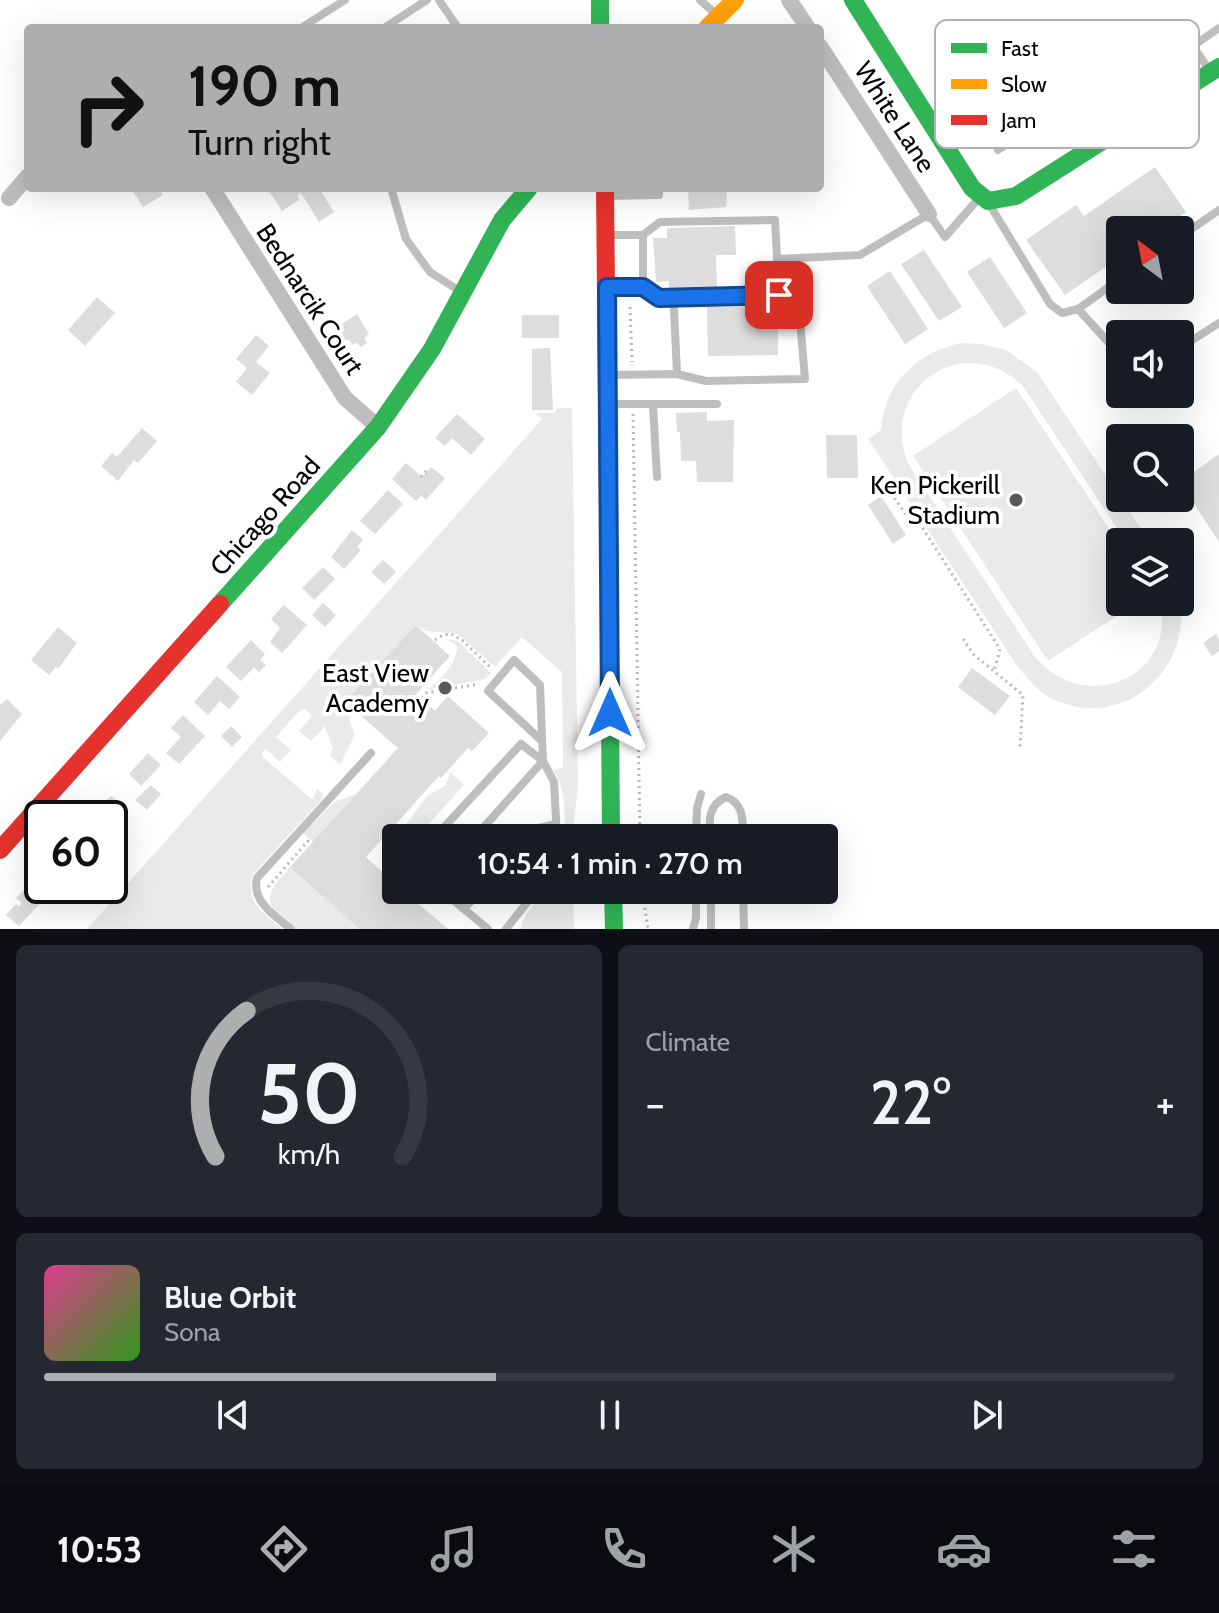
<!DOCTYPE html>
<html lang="en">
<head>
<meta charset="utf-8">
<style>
  body { margin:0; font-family:Cabin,sans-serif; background:#242831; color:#f1f3f6; height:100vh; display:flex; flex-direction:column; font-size:30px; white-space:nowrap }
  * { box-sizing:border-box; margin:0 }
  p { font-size:26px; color:#9ea1a6 }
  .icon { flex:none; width:44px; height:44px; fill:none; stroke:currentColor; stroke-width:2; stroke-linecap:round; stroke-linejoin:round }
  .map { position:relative; height:929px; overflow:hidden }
  .sheet { display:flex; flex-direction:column; gap:16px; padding:16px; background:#0d0f14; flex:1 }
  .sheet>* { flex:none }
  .top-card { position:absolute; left:24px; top:24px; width:800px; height:168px; border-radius:8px; box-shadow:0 8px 32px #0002; background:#adaeaf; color:#111; overflow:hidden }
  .needle { width:52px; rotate:328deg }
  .buttons { position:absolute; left:1106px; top:216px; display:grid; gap:16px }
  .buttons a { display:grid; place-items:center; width:88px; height:88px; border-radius:8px; background:#171b24; box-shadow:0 8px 32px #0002; font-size:40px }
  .speed { position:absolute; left:24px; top:800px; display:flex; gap:16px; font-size:40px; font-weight:700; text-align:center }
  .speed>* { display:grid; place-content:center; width:104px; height:104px; border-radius:50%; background:#171b24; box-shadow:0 8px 32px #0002; line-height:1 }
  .speed .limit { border:4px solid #111; border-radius:12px; background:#fff; color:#111 }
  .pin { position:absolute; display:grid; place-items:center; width:68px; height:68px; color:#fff; margin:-34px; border-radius:16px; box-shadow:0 4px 12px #0006 }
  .me { position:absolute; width:88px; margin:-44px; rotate:0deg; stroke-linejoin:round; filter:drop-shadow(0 0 6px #0008) }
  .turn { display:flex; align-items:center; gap:28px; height:168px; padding:0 32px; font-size:36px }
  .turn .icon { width:104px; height:104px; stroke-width:2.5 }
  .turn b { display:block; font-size:56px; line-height:68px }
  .big { font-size:60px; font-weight:600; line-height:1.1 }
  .sheet .card { flex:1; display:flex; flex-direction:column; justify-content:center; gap:12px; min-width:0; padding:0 28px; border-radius:12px; background:#242831 }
  .sheet .dial { align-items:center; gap:0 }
  .dial svg { height:208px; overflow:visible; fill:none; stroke:#363941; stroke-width:7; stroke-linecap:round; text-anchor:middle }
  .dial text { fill:#f1f3f6; stroke:none }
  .song { display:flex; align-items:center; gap:24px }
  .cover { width:96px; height:96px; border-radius:12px; background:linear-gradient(135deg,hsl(330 70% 55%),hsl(110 70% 35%)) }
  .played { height:8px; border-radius:4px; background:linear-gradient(90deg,#adaeaf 40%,#363941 40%) }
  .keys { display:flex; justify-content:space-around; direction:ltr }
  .heat { display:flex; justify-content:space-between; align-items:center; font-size:44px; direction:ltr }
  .sheet .tiles { flex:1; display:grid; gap:16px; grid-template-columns:1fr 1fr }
  .card:last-child { grid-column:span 2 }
  .trip { position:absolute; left:382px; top:824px; width:456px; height:80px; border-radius:8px; background:#171b24; box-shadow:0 8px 32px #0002; font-weight:600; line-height:80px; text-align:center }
  .dock { display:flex; height:128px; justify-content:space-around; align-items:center; background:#090b0e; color:#9ea1a6 }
  .dock .icon { width:56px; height:56px }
  .dock .current { color:#adaeaf }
  .dock b { font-size:36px; color:#f1f3f6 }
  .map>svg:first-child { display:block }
  .green { fill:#eaeaea }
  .building { fill:#ddd }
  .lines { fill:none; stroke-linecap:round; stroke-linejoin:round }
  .path { stroke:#b8b8b8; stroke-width:3; stroke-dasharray:2 4; stroke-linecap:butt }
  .lane { stroke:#bebebe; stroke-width:8 }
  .street { stroke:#bebebe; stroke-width:16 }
  .fast { stroke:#30b455; stroke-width:18 }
  .slow { stroke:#ff9f0a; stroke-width:18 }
  .jam { stroke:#e5322d; stroke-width:18 }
  .route-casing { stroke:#114b97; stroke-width:20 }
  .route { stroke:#1a73e8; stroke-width:14 }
  .poi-dot { fill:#595959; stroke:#fff; stroke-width:3 }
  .labels { text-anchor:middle; stroke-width:8; stroke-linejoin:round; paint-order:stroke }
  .street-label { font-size:26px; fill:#000; stroke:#fff }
  .poi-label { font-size:26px; fill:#000; stroke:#fff; text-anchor:end }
  .key { fill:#fff; stroke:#b2b2b2; stroke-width:2 }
  .key-label { font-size:22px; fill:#000 }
</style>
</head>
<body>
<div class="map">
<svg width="1219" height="929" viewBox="0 0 1219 929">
  <rect width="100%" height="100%" fill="#fff"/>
  <g class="green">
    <path d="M961 343 981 344 1006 350 1037 372 1150 542H1126L1023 386C964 328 876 389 909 465L1035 657C1085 716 1177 678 1160 602H1180V599C1193 676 1113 737 1044 694 1034 687 1026 676 1018 667L868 439 881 430C885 383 916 353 961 343Z"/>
    <polygon points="1016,388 1120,545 1120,602 1138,602 1048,661 913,456"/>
    <path d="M558 408H572L578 787 572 838H565C565 816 566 788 553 770L563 768 562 672 522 637 495 667 458 634 426 631 416 625 346 702 354 710 349 720 355 735 340 765 330 755 333 749 325 726 311 741 299 731 312 716 305 709 300 710 276 737 291 750 280 762 266 749 262 753 264 758 309 797 313 799 317 789 323 794 322 799 253 874C244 901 263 913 282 929H87L543 418 536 415 537 413H554Z"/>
    <path d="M447 639 458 641 491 673 485 679 427 690C440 680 458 663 457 646Z"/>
    <polygon points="450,772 464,785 416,838 396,838 427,796 446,785"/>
    <polygon points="356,794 313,842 303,833 334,802"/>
    <path d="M290 867 359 929H297L272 907C265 891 280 879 290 867Z"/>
    <path d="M547 890H573L574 929H521C522 914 537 901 547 890Z"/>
  </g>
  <g class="building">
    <polygon points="1155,167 1186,212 1159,230 1120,230 1120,257 1065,295 1026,240 1076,205 1084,216"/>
    <polygon points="131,188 158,188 163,195 143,207"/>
    <polygon points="273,188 319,188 334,212 319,222 301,193 297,196 299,200 282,211 269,191"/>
    <polygon points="688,188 727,188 726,207 689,210"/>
    <polygon points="735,226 736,255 716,255 717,294 669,295 669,281 656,282 653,238 667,238 667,228"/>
    <polygon points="924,250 962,307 939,321 901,264"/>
    <polygon points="990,257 1027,313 1004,328 967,272"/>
    <polygon points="890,271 928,329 905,344 867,286"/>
    <polygon points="97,297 115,313 85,346 68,330"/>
    <polygon points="778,306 778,355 708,356 707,307"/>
    <polygon points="357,314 369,334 364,338 367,343 360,347 357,342 353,345 348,339 343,342 338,335 344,331 340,325"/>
    <rect x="522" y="315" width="37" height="23"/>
    <polygon points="256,335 269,346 256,362 270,373 252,395 236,382 247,368 236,359"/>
    <polygon points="550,348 553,410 532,410 532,349"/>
    <polygon points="707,412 707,421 734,420 733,482 697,482 696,461 681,461 680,432 677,432 676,413"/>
    <polygon points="457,414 485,439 471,455 452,438 445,446 435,438"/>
    <polygon points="142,428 157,441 138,463 134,460 118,481 101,466 112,453 117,457"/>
    <polygon points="826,435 857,435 858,478 827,478"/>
    <polygon points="1219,454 1219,542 1180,482"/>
    <polygon points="406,463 422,477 431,467 445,478 426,500 421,496 416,501 392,479"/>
    <polygon points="388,490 403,504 375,534 360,521"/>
    <polygon points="881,496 906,535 893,544 868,505"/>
    <polygon points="352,530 363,540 357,547 361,550 344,569 331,557"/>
    <polygon points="383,560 396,572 384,584 371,572"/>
    <polygon points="323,567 335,579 314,600 302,588"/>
    <polygon points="323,603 336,615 325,627 312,615"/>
    <polygon points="284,605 307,625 282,653 270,642 280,628 271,619"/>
    <polygon points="416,625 450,656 416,694 435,711 448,696 489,733 472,751 468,748 441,778 439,776 366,857 396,885 396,890 402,890 448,929 359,929 290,867 398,748 345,702"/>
    <polygon points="58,627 77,643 58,669 56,667 49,675 31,660"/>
    <polygon points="1216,634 1219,639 1219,651 1212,656 1203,643"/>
    <polygon points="251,640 265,654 260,660 266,665 259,672 254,667 241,681 226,667"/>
    <polygon points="972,668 1010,696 995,715 958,687"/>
    <polygon points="217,676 240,697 229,709 220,701 208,715 194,702"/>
    <polygon points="7,699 22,714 0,741 0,705"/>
    <polygon points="183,715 205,736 179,764 166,753 181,737 171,728"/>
    <polygon points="231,726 242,737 232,747 221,736"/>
    <polygon points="148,753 161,765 141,786 129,774"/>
    <polygon points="151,785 161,794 147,810 135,800"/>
    <polygon points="111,796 124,808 110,823 110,818 88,818"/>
    <polygon points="36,878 51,892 19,926 6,915 16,904 19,906 22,903 16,898"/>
  </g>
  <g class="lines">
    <g class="path">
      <polyline points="630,307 632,362"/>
      <polyline points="633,414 640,838"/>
      <polyline points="421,477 427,470"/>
      <polyline points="881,478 906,515 920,524 1000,649 994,671"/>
      <polyline points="963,639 974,655 1023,695 1020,748"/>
      <polyline points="435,640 443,635 451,634 462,640 492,669"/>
      <polyline points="422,698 426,693 479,684"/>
      <polyline points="268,887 308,841 305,839"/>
      <polyline points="642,890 648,929"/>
    </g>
    <g class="lane">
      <polyline points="439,0 458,28"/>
      <polyline points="700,0 718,16"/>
      <polyline points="301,28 345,0"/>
      <polyline points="384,28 427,0"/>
      <polyline points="1210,71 1193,46 1219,28"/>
      <polyline points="998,150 1053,115 1068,121 1087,150"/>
      <polyline points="391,188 406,239 430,272 461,292"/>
      <polyline points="606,196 659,195 659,188"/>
      <polyline points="988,202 1050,304 1062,313 1078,309 1120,279"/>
      <polyline points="607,235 643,235 660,222 775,220 779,295 659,298 643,287 609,287"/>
      <polyline points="643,235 643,287"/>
      <polyline points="1180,237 1219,210"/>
      <polyline points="778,259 860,255 929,214 945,237 979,198"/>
      <polyline points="674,309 677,374"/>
      <polyline points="1078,309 1120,355"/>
      <polyline points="1180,348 1219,323"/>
      <polyline points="610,375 677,374 706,381 805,379 800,320"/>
      <polyline points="610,404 717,404"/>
      <polyline points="653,405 657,477"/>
      <polyline points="434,838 521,744 543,761 554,782 557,838"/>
      <polyline points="474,838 543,761 540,685 514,660 488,691 542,741"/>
      <polyline points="528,838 539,828 556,824"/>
      <polyline points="696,838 697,808 701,794"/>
      <path d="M710 838C709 820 708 805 726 797 744 803 743 821 743 838"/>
      <polyline points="441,890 488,929"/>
      <polyline points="743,890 744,929"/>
      <polyline points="464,909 481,890"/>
      <path d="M291 929C275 916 251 901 257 878L371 753"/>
      <polyline points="506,929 537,890"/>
      <polyline points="693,929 696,918 696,890"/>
      <polyline points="711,929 711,890"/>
    </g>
    <g class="street">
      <polyline points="789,0 808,28"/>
      <polyline points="820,46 929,214"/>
      <polyline points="212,188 345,398 378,427"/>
      <polyline points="9,198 28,176"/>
    </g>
    <g class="fast">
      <polyline points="600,0 600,28"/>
      <polyline points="853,0 972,188 988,201 1016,196 1219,67"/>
      <polyline points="220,604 378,427 432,349 502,220 529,188"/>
      <polyline points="610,710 611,838"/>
      <polyline points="613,890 614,929"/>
    </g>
    <polyline class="slow" points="707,28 735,0"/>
    <g class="jam">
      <polyline points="605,188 610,710"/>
      <polyline points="0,850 220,604"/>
    </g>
  </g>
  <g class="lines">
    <defs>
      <polyline id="route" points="610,713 607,287 643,287 659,298 779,295"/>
    </defs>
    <use href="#route" class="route-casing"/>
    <use href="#route" class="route"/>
  </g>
  <g class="poi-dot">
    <circle cx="1016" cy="500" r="8"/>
    <circle cx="445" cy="688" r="8"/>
  </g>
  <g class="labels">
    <g class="street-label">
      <text transform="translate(895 117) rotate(57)" y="9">White Lane</text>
      <text transform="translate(310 299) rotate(57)" y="9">Bednarcik Court</text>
      <text transform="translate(265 516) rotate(-48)" y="9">Chicago Road</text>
    </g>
    <g class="poi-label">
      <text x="1000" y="494">Ken Pickerill<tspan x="1000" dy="30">Stadium</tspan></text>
      <text x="429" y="682">East View<tspan x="429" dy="30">Academy</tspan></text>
    </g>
  </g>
  <rect x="935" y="20" width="264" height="128" rx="12" class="key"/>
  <rect x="951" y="43" width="36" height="10" fill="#30b455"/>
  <rect x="951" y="79" width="36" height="10" fill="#ff9f0a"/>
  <rect x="951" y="115" width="36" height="10" fill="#e5322d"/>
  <g class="key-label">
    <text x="1001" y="56">Fast</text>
    <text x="1001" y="92">Slow</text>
    <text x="1001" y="128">Jam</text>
  </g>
</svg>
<div class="buttons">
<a><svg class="needle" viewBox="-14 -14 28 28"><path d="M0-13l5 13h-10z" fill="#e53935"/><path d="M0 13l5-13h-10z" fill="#9ea1a6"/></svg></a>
<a><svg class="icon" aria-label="sound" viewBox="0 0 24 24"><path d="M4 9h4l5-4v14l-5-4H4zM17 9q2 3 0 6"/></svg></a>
<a><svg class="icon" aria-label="search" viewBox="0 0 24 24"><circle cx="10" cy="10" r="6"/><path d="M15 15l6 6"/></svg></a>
<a><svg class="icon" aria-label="layers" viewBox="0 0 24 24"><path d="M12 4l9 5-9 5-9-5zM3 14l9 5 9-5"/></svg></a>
</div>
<div class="speed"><div class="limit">60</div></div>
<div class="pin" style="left:779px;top:295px;background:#d93025"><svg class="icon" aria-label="arrive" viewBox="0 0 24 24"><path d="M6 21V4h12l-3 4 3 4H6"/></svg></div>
<svg class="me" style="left:610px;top:713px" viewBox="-20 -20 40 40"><path d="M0-17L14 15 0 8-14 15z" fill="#1a73e8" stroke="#fff" stroke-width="4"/></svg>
<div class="trip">10:54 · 1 min · 270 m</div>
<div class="top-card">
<div class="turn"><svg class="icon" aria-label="right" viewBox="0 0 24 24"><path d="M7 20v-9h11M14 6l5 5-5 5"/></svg><div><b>190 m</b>Turn right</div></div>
</div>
</div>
<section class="sheet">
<div class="tiles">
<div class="card dial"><svg viewBox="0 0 100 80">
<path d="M14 69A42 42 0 1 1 86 69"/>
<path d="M14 69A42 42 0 0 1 26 13" stroke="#adaeaf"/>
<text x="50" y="56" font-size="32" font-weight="700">50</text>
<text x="50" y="72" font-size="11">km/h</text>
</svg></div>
<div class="card"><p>Climate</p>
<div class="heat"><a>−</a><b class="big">22°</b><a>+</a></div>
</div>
<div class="card">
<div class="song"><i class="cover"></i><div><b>Blue Orbit</b><p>Sona</p></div></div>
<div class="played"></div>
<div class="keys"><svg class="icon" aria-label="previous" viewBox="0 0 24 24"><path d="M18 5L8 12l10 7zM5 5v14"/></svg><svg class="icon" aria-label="pause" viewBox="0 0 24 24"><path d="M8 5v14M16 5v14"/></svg><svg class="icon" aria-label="next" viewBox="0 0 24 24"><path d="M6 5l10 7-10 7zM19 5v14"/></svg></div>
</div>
</div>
</section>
<nav class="dock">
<b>10:53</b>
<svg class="icon current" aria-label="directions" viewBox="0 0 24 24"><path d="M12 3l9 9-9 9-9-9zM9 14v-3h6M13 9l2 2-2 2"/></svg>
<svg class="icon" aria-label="music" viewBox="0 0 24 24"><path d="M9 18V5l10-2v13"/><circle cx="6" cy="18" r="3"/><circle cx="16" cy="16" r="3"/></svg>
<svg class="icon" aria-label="phone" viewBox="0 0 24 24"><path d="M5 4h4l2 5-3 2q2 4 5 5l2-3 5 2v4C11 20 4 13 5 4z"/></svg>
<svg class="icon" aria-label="climate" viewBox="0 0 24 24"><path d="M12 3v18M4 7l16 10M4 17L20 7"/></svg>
<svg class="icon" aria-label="car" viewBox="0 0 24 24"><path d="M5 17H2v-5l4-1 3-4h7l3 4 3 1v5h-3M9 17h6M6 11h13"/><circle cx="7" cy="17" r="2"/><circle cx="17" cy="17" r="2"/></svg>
<svg class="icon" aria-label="filters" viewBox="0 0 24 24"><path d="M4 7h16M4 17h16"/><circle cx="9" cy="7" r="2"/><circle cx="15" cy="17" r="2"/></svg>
</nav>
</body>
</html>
